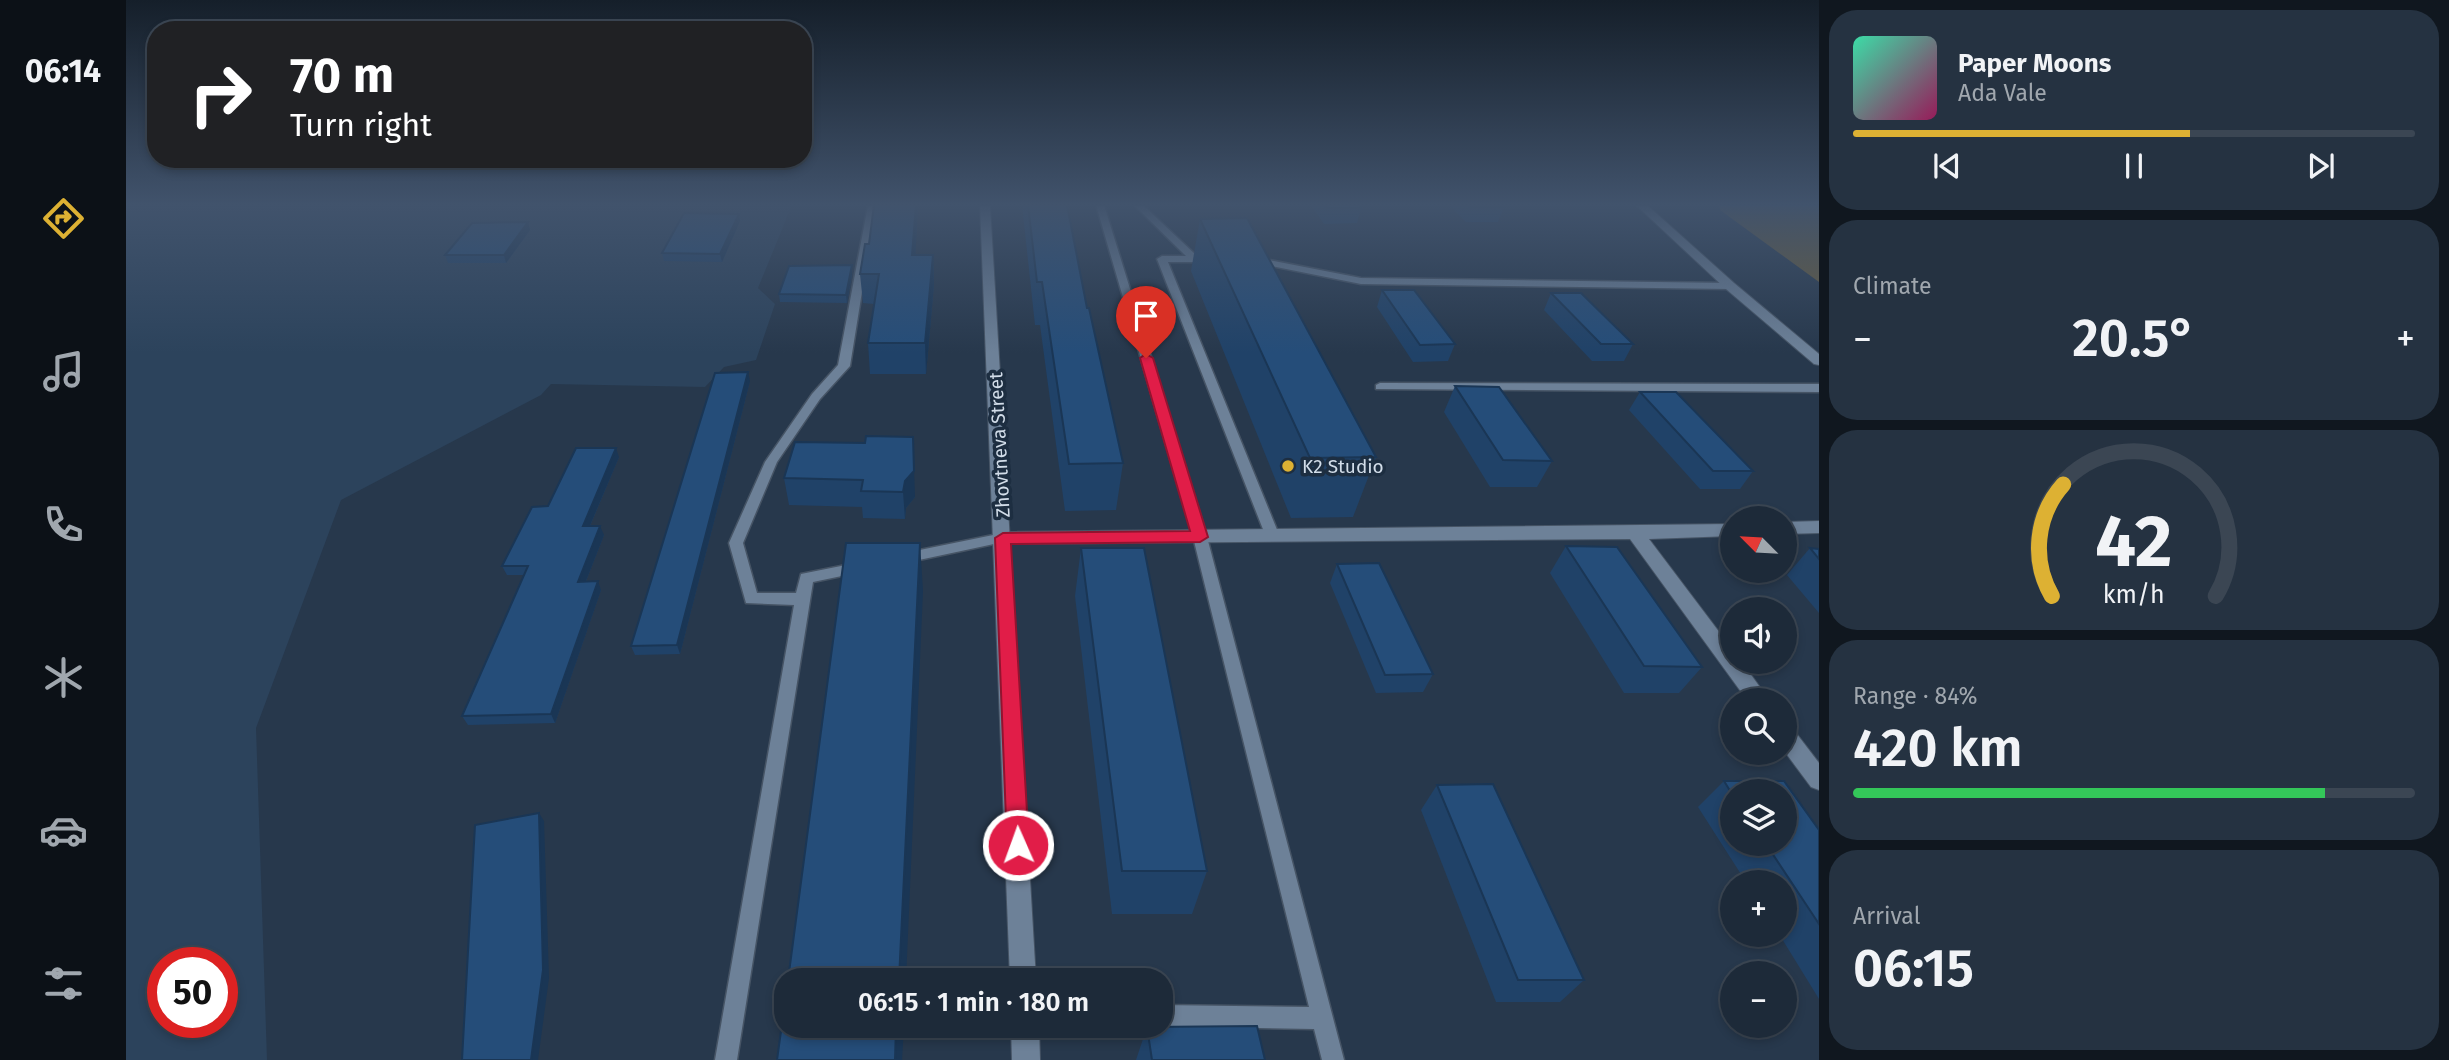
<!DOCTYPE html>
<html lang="en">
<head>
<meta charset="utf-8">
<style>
  body { margin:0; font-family:"Fira Sans",sans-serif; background:#253241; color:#f1f3f6; height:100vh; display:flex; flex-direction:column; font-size:26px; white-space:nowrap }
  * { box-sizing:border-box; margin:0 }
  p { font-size:23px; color:#a0a7ae }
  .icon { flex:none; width:38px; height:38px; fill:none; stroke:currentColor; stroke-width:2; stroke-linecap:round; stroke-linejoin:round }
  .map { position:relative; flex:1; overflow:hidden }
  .details { display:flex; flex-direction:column; gap:10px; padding:10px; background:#10171f; width:630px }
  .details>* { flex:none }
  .guide { position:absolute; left:21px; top:21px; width:665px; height:147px; border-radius:28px; box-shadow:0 4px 10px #0003,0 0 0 2px #3b4653; background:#202124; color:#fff; overflow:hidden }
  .needle { width:46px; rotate:294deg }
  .fabs { position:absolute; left:1594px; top:506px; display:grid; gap:14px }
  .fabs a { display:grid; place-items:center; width:77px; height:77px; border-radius:50%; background:#1d2a39; box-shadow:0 4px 10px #0003,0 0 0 2px #3b4653; font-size:35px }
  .speed { position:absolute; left:21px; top:947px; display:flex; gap:14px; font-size:35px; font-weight:700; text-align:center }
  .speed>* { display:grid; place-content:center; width:91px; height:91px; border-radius:50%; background:#1d2a39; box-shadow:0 4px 10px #0003,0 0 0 2px #3b4653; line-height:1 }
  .speed .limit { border:10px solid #d22; background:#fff; color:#111 }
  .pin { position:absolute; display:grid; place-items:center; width:60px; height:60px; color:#fff; margin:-72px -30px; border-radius:50% 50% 50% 0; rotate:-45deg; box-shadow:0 0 7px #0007 }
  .pin .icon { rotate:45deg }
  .me { position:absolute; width:77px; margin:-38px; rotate:358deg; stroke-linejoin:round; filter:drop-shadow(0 0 5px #0008) }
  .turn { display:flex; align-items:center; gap:24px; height:147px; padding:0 28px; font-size:32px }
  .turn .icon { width:91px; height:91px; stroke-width:2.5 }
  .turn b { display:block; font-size:49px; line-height:60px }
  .big { font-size:52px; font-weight:600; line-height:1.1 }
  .details .widget { flex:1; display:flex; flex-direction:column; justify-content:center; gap:10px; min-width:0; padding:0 24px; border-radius:28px; background:#253241 }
  .details .dial { align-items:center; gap:0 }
  .dial svg { height:182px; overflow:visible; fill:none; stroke:#3b4653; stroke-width:7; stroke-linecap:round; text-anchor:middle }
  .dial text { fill:#f1f3f6; stroke:none }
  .song { display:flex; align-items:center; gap:21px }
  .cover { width:84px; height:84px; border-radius:10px; background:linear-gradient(135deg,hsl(160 70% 55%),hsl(330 70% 35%)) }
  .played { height:7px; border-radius:4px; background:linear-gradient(90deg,#ddb133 60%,#3b4653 60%) }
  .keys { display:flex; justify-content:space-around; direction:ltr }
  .heat { display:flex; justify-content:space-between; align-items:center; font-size:38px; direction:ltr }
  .charge { height:10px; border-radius:5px; background:linear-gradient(90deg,#34c759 84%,#3b4653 0) }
  .trip { position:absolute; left:648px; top:968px; width:399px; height:70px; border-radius:28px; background:#1d2a39; box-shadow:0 4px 10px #0003,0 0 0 2px #3b4653; font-weight:600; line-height:70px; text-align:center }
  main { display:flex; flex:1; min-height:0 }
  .tab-bar { display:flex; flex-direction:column; width:126px; justify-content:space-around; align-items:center; background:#0c1117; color:#a0a7ae }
  .tab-bar .icon { width:49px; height:49px }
  .tab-bar .selected { color:#ddb133 }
  .tab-bar b { font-size:32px; color:#f1f3f6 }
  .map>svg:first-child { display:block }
  .built { fill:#2c435c; fill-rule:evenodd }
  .green { fill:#6a5c39 }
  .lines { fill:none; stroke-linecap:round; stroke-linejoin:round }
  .service-casing { stroke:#465465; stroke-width:3 }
  .minor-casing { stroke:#465465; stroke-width:2 }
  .secondary-casing { stroke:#465465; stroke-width:2 }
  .service { fill:#6d8198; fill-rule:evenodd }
  .minor { fill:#6d8198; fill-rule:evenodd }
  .secondary { fill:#6d8198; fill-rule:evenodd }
  .wall { fill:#204268; fill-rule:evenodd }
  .shaded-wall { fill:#1a3655 }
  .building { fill:#254d79; stroke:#1a3655; stroke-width:2 }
  .route { fill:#e11d48; stroke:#92132f; stroke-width:2 }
  .poi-dot { fill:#ddb133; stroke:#1d2e41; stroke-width:2.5 }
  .labels { text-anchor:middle; stroke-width:7; stroke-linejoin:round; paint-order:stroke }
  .street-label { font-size:19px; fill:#d2dde9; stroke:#1d2e41 }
  .poi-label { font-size:19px; fill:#d2dde9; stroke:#1d2e41; text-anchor:start }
</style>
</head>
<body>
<main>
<nav class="tab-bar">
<b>06:14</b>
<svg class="icon selected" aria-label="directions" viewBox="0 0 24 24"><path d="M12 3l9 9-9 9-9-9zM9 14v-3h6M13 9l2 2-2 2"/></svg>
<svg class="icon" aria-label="music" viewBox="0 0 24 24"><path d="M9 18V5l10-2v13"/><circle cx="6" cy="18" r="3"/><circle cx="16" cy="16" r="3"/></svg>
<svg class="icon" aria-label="phone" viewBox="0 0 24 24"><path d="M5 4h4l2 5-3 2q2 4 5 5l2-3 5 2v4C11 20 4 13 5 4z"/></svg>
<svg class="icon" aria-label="climate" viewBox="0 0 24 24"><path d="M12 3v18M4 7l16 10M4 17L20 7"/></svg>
<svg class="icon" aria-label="car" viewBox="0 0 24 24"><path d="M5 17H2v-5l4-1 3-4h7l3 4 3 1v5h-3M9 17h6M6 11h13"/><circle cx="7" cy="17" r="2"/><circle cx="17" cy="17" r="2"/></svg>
<svg class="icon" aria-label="filters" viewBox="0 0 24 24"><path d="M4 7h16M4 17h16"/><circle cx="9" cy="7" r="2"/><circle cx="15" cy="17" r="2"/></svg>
</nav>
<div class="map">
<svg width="1693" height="1060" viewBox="0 0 1693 1060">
  <rect width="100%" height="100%" fill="#27384c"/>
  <path class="built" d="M0 205H666L632 288 649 304 630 360 598 367 579 387 425 384 415 395 215 500 130 728 141 1060H0ZM37 962H96V1022H37Z"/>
  <polygon class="green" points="1593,205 1693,205 1693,282 1594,210"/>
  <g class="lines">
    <defs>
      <g id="service">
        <polygon points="742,205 750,205 724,366 694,399 651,462 617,543 631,593 670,593 675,574 735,562 740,563 742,567 740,571 735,572 687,582 611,1060 589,1060 668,605 620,603 603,543 639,462 686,394 712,365"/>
        <polygon points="970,205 978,205 1081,537 1218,1060 1196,1060 1188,1029 1031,1026 1034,1026 1034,1005 1183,1007 1067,537"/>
        <polygon points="1008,205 1017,205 1071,256 1084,256 1089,259 1084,262 1042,262 1154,537 1152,540 1142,540 1140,537 1031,259 1036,256 1060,256"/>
        <polygon points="1128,257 1235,278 1604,283 1609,286 1604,289 1235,284 1125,262 1125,258"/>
        <polygon points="1254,383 1693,384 1693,392 1250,389 1250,385"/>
        <polygon points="877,533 884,538 882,541 779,563 772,558 779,553"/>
      </g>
      <g id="minor">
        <polygon points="1510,205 1521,205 1608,283 1693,354 1693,365 1688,364 1600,289"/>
        <polygon points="1693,521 1693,533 1659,534 1659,522"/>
        <polygon points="1606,524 1606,536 1523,539 1606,649 1606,662 1616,662 1643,700 1621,700 1504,539 877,544 868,538 877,532"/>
        <polygon points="1659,726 1667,729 1693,763 1693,790 1685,787 1659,752"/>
      </g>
      <g id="secondary">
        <polygon points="854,205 864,205 910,980 884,980"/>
        <polygon points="885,1026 913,1026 914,1060 886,1060"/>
      </g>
    </defs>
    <use href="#service" class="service-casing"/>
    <use href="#minor" class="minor-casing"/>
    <use href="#secondary" class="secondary-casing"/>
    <use href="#service" class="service"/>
    <use href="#minor" class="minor"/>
    <use href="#secondary" class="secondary"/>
  </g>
  <g class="wall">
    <polygon points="748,205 792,205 789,255 807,255 808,284 800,374 744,374 742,343 748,304 737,303 734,274 743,244"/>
    <polygon points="896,205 941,205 961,308 997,463 990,510 939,511 914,325 909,325"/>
    <polygon points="1185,205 1233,205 1235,208 1231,223 1198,224"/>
    <polygon points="1323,205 1375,205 1378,207 1372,222 1340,222"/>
    <polygon points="613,214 614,221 596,262 538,261 536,253"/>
    <polygon points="1074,219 1250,457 1227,517 1165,518 1065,271"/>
    <polygon points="404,230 380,263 322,263 319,255"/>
    <polygon points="726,274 721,303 654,302 653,294"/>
    <polygon points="1256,290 1329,344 1322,361 1287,362 1251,307"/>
    <polygon points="1425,293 1507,344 1498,361 1466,361 1418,310"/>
    <polygon points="624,381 554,654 509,655 505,646"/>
    <polygon points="1329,386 1426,461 1411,487 1364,487 1318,412"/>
    <polygon points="1514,392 1627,471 1614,489 1574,489 1503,410"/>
    <polygon points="669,442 789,497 780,508 779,519 737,518 736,507 663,505 658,478"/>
    <polygon points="493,457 464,526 478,535 460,581 475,590 429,723 342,725 336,716 398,575 381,575 376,566"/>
    <polygon points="1440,546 1576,667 1553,693 1498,693 1424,573"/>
    <polygon points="955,548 1081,871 1066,914 986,914 949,596"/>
    <polygon points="1684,548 1693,549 1693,613 1661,575"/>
    <polygon points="1211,564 1307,674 1297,692 1250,693 1204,583"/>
    <path d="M1598 781 1693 830V999L1653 934H1659V882H1620L1572 807ZM1606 791 1659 844H1606Z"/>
    <polygon points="1311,785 1458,980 1434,1002 1370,1002 1295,810"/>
    <polygon points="1021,1027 1139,1060 1010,1060"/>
  </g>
  <g class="shaded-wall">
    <polygon points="790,205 792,205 788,284 786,255"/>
    <polygon points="613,214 614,221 596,262 594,254"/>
    <polygon points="402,222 404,230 380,263 378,255"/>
    <polygon points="807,255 808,284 800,374 799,343"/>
    <polygon points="726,265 726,274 721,303 720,295"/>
    <polygon points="622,372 624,381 554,654 551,645"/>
    <polygon points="787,437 789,497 780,508 779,519 777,492"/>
    <polygon points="490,448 493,457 460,535 457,526"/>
    <polygon points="474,526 478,535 456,591 452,582"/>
    <polygon points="794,543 797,591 780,980 773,980"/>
    <polygon points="472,581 475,590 429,723 425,714"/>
    <polygon points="413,813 418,821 423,978 412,1060 405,1060"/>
    <polygon points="770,1026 778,1026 776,1060 769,1060"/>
  </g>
  <g class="building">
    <polygon points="748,205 790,205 786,255 807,255 799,343 742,343 753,274 734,274 739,244 743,244"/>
    <polygon points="902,205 941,205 961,308 963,308 997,463 943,464 916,282 911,282"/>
    <polygon points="1199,205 1233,205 1235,208 1202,208"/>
    <polygon points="1343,205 1375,205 1378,207 1345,207"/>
    <polygon points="558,213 613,214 594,254 536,253"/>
    <polygon points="1121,218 1250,457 1184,458 1074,219"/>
    <polygon points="402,222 378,255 319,255 346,223"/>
    <polygon points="726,265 720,295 653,294 663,266"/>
    <polygon points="1256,290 1288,290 1329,344 1294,345"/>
    <polygon points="1425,293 1455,293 1507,344 1475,344"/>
    <polygon points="622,372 551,645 505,646 589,373"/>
    <polygon points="1329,386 1373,387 1426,461 1377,460"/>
    <polygon points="1514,392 1550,392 1627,471 1587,471"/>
    <polygon points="740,436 787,437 788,471 779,481 777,492 735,491 737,480 658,478 669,442 739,443"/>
    <polygon points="450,448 490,448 457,526 474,526 452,582 472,581 425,714 336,716 402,566 376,566 406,507 422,506"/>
    <polygon points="720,543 794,543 773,980 662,980"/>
    <polygon points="1440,546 1491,547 1576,667 1518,666"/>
    <polygon points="955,548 1018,548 1081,871 996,871"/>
    <polygon points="1684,548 1693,549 1693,559"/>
    <polygon points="1253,563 1307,674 1259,675 1211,564"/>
    <polygon points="1598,781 1658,781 1693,830 1693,924 1640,844 1659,844 1659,791 1606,791 1606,794"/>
    <polygon points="1367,784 1458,980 1392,980 1311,785"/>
    <polygon points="413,813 417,970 405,1060 336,1060 349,825"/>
    <polygon points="660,995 660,1026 770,1026 769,1060 651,1060"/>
    <polygon points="1131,1026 1139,1060 1026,1060 1021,1027"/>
  </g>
  <linearGradient id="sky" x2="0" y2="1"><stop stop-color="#151f2a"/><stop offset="0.58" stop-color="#41536c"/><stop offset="1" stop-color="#41536c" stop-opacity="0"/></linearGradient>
  <rect width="1693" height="353" fill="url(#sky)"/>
  <polygon class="route" points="1020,354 1027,358 1082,537 1074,542 885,544 903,845 900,853 892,856 884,853 881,845 869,538 877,533 1064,531 1014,358"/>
  <circle class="poi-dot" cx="1162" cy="466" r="7"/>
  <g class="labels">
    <g class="street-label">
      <text transform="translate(873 445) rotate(-93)" y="7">Zhovtneva Street</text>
    </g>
    <g class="poi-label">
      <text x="1176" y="473">K2 Studio</text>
    </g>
  </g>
</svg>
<div class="fabs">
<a><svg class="needle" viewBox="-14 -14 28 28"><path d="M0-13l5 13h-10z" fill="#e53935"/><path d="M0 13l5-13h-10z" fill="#a0a7ae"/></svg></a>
<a><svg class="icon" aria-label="sound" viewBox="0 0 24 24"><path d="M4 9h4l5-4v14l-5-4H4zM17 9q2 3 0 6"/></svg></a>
<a><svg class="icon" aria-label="search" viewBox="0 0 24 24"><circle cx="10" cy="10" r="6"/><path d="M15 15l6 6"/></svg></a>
<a><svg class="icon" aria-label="layers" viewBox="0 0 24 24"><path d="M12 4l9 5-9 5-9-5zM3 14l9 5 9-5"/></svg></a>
<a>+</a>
<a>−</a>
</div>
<div class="speed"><div class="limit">50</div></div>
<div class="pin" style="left:1020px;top:358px;background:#d93025"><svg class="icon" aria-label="arrive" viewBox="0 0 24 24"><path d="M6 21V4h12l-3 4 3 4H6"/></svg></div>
<svg class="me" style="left:892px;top:845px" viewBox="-20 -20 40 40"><circle r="17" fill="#e11d48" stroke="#fff" stroke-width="3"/><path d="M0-11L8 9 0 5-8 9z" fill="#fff"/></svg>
<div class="trip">06:15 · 1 min · 180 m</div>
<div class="guide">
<div class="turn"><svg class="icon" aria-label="right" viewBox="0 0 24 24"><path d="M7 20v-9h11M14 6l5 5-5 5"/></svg><div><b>70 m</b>Turn right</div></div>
</div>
</div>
<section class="details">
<div class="widget">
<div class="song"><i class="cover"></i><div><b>Paper Moons</b><p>Ada Vale</p></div></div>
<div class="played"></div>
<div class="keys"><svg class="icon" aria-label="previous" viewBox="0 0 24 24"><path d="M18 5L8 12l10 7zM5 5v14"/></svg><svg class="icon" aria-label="pause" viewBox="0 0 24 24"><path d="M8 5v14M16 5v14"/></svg><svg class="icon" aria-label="next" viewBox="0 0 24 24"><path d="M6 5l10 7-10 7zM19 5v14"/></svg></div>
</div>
<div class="widget"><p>Climate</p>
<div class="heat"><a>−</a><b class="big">20.5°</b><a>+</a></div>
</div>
<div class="widget dial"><svg viewBox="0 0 100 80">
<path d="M14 69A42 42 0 1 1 86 69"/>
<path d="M14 69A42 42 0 0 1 19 20" stroke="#ddb133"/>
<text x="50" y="56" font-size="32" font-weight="700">42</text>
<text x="50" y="72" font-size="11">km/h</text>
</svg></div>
<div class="widget"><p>Range · 84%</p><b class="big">420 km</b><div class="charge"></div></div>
<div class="widget"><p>Arrival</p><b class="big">06:15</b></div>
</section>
</main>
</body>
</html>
